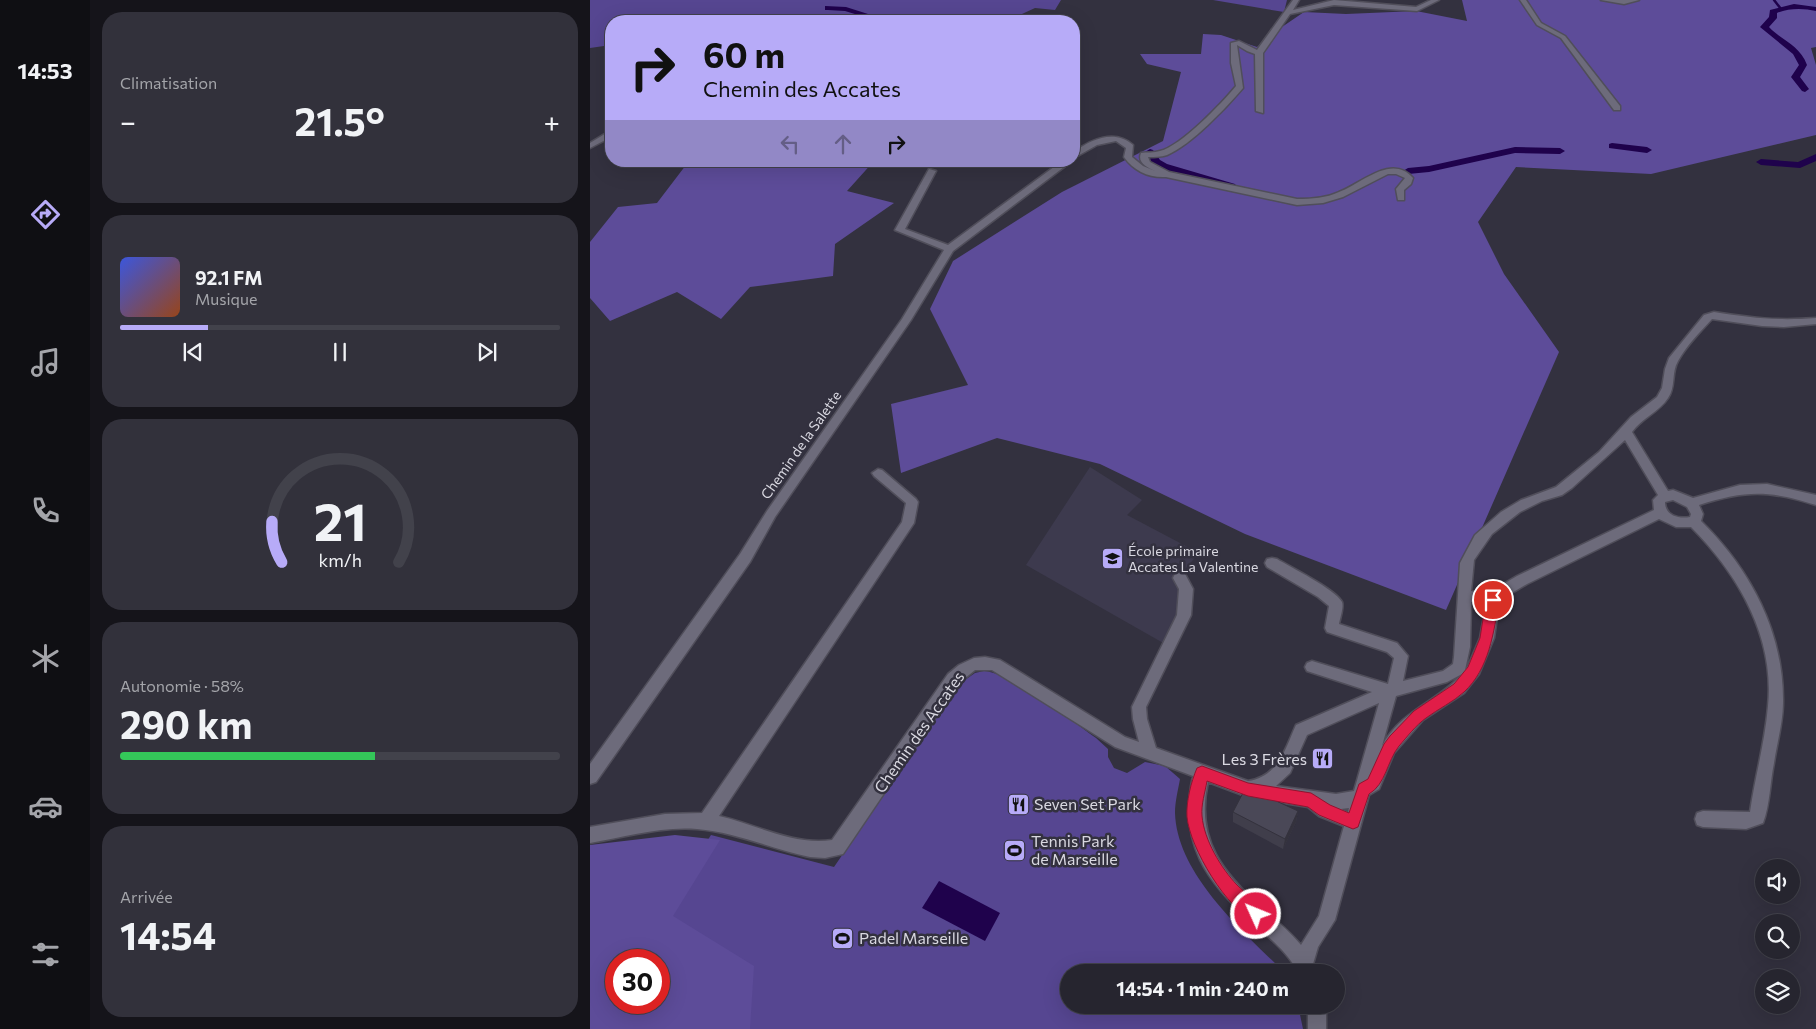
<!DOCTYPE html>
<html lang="fr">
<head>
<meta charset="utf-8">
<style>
  body { margin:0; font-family:Commissioner,sans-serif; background:#32313b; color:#f1f3f6; height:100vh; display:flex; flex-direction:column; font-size:19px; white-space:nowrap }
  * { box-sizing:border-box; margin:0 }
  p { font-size:16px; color:#a4a5aa }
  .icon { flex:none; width:28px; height:28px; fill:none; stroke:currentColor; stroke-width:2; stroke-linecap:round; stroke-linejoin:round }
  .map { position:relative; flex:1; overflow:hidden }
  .side { display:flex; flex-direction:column; gap:12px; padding:12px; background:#15141a; width:500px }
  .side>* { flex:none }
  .guide { position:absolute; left:15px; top:15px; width:475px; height:152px; border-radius:20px; box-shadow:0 5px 20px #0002,0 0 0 1px #42424b; background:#b7abf8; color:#111; overflow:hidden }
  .buttons { position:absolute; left:1165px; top:859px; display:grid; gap:10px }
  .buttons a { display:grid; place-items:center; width:45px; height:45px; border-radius:50%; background:#26252f; box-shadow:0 5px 20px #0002,0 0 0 1px #42424b; font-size:25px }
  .speed { position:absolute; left:15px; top:949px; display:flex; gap:10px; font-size:25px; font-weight:700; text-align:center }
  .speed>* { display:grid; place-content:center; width:65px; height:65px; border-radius:50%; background:#26252f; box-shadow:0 5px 20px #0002,0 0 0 1px #42424b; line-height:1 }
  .speed .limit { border:8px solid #d22; background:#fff; color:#111 }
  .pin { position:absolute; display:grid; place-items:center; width:42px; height:42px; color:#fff; margin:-21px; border:2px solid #fff; border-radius:50%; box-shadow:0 1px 5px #0007 }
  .me { position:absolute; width:55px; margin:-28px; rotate:314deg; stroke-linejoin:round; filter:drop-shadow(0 0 4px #0008) }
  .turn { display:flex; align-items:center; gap:18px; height:105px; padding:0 15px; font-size:22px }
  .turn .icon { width:65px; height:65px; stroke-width:2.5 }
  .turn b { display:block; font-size:35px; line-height:42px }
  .lanes { display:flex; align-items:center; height:48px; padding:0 15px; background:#0003; justify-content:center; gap:25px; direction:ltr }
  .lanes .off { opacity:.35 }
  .big { font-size:38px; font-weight:700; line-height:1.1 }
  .side .card { flex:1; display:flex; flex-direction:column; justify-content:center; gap:8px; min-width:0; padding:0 18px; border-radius:20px; background:#32313b }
  .side .dial { align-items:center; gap:0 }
  .dial svg { height:130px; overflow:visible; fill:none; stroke:#42424b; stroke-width:7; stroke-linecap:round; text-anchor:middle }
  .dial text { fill:#f1f3f6; stroke:none }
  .song { display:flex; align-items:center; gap:15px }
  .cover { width:60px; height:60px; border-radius:8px; background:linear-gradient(135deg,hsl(230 70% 55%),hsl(20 70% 35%)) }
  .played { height:5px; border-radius:2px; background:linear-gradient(90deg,#b7abf8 20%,#42424b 20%) }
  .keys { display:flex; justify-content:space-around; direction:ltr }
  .heat { display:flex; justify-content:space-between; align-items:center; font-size:28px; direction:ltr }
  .charge { height:8px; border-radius:4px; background:linear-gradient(90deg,#34c759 58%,#42424b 0) }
  .trip { position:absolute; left:470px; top:964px; width:285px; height:50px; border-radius:25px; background:#26252f; box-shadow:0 5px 20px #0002,0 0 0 1px #42424b; font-weight:700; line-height:50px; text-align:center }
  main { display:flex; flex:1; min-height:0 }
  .tabs { display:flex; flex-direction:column; width:90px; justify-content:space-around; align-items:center; background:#0f0f13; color:#a4a5aa }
  .tabs .icon { width:35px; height:35px }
  .tabs .active { color:#b7abf8 }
  .tabs b { font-size:22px; color:#f1f3f6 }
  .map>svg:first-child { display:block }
  .built { fill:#3d3a4e }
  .green { fill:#564691 }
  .forest { fill:#5d4c99; fill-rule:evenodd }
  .water { fill:#1f024c }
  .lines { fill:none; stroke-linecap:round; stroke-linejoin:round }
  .stream { stroke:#1f024c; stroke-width:2.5 }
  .canal { fill:#1f024c; fill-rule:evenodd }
  .minor-casing { stroke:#504e5a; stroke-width:3 }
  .minor { fill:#6d6b7b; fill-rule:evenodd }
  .wall { fill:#403e4b }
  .shaded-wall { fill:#34323d }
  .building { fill:#4a4857; stroke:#34323d }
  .route { fill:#e11d48; stroke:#92132f }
  .labels { text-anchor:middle; stroke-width:5; stroke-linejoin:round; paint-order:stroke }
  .street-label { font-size:14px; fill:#d9d8e1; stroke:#33313f }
  .poi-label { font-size:14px; fill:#d9d8e1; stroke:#33313f; text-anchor:start }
  .near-street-label { font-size:16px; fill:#d9d8e1; stroke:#33313f }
  .near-poi-label { font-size:16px; fill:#d9d8e1; stroke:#33313f; text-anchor:start }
</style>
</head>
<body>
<main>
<nav class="tabs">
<b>14:53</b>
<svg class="icon active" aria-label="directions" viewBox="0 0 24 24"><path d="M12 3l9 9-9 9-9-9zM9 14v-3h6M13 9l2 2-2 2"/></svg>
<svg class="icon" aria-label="music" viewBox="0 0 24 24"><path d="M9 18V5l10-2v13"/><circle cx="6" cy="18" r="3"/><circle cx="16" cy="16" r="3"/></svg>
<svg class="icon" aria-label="phone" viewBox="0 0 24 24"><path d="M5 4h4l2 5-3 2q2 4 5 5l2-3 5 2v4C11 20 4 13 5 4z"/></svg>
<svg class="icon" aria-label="climate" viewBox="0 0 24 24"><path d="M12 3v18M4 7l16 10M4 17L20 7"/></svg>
<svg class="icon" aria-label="car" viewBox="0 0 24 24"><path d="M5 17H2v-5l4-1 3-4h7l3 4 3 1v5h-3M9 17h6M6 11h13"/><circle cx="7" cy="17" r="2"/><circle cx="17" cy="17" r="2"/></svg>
<svg class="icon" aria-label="filters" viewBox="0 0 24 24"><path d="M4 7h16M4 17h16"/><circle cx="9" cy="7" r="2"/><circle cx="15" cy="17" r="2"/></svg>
</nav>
<section class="side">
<div class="card"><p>Climatisation</p>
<div class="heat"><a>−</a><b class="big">21.5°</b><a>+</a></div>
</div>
<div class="card">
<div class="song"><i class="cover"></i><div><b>92.1 FM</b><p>Musique</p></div></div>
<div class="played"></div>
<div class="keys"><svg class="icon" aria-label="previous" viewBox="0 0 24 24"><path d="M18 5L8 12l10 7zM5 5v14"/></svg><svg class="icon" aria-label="pause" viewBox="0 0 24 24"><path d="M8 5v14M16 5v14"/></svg><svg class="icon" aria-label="next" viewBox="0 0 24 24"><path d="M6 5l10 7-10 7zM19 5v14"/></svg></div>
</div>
<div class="card dial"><svg viewBox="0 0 100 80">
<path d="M14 69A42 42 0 1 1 86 69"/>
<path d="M14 69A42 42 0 0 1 8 44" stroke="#b7abf8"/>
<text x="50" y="56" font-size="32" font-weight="700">21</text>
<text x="50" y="72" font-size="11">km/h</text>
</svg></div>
<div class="card"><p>Autonomie · 58%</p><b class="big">290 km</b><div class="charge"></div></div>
<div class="card"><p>Arrivée</p><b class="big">14:54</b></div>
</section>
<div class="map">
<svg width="1226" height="1029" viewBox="0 0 1226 1029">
  <rect width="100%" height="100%" fill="#33313f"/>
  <polygon class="built" points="500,467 552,500 537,515 609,553 584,582 592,591 592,613 575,644 436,565"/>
  <g class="green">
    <polygon points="0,0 471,0 465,10 445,8 417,21 21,21 21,45 0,48"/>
    <polygon points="623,0 697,0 694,12"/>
    <path d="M394 671C427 675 478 718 506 738L518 749V757L524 768 537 773 555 762 575 766 590 779C588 790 585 802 585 813 587 875 654 932 694 972H479V1005H708L713 1029H43L69 1002V960L52 942 121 835 244 867 344 721 375 680 385 673Z"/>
  </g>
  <g class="forest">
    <polygon points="872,0 1226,0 1226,47 1221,48 1226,65 1226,135 1061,174 926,167 888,222 914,274 969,352 856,610 655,534 510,464 407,438 311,473 301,404 378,385 340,309 363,261 472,192 573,141 591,72 557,64 550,54 611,54 613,34 631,35 667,47 689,29 714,12 756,14 826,11 877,21"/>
    <polygon points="99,161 284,161 257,191 304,203 245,244 243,276 160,287 131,319 87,292 20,321 0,298 0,242 28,207 67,203"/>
    <path d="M85 835 130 840 83 916 164 966 160 1029H0V845ZM26 960H69V1002H26Z"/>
  </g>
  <polygon class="water" points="349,881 410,913 395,941 332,908"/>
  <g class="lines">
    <polyline class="stream" points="1184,0 1191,9"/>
    <g class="canal">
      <path d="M1204 4 1226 7V11C1213 8 1199 8 1187 13V18L1179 27C1192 41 1210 45 1217 65L1210 77 1219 89 1215 92 1212 91 1201 77 1209 65 1203 54 1170 27 1179 17 1180 10Z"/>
      <polygon points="235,6 256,7 300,21 288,21 255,11 238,10 235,10"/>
      <polygon points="1022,143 1057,147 1062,150 1057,153 1019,148 1019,144"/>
      <polygon points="925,147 970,148 975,151 970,154 925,153 839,172 818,174 813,171 818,168 839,166"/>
      <polygon points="560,149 563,150 570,160 577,164 645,184 646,186 641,189 569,168 562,164 555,152"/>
      <polygon points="1226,154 1226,161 1210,168 1171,165 1166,162 1171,159 1208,162"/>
    </g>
    <defs>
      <g id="minor">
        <path d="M703 0H709L703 10 744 0 826 7 841 0H849L827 11 744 5 700 14 673 53V113L666 111 665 54 657 51 647 45 653 88C636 108 601 145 577 155 571 157 565 157 558 157L560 162 579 172 707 199C722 199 736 198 749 192 771 184 802 153 823 178L821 184 814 190V200H808L806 189 815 178 806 174H798L753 197 733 203 707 205 576 177C559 178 544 171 534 157L536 148 526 141 507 145 484 158V152C501 139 525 129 543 145L542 157 553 166 565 171C557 167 547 163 551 153 557 152 564 153 570 151 591 146 632 103 646 86L641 63V43L649 41 667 50Z"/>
        <polygon points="930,0 936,0 951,23 975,36 1030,106 1030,110 1024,110 971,38 947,25"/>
        <polygon points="1011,0 1049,0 1034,4"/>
        <polygon points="18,132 21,132 21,137 0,148 0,143"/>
        <polygon points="472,161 482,161 363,251 321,320 185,517 160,562 6,782 0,784 0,764 150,554 177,511 312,319 354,250 305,230 339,169 346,171 315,229 358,245"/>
        <path d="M1124 312C1162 318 1187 321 1226 318V324L1194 327 1172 326 1122 319C1110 332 1096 346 1088 361 1081 373 1086 387 1078 398 1069 412 1052 418 1042 432L1078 491 1083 490 1103 498 1150 485 1177 484 1226 495V505C1179 490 1156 490 1109 505L1113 514 1111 521C1160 569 1194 632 1193 703 1193 722 1187 743 1184 763 1180 782 1180 805 1173 823L1156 829 1113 827 1107 825 1105 819 1107 813 1113 811 1160 812C1165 777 1175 742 1178 706 1185 637 1148 574 1101 527H1086L1069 519 937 584 920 594 909 603 904 638 889 674 874 693 833 720 804 753 789 789 779 795 745 920 728 947 723 964 726 972H708C698 953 681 939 665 925 616 882 588 843 603 776L525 747 402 670H385L368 684 253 854 235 858 220 857C182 849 145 832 107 829 72 826 35 837 0 843V827L75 814 112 813 312 522 316 503 284 476 282 473 288 469 292 470 326 499 328 502 324 523 129 816C165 824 204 846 242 840L358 674 369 665 384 658 395 657 410 660 535 737 549 742 543 719 542 707 587 615 589 589 583 578 585 574 590 573 595 574 603 589 601 615 556 707 557 719 566 748 658 781C689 776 695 749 706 725L782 692 717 671 715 667 717 663 722 661 798 684 804 658 797 652 737 632 735 628 739 606 728 597 677 567 675 563 677 559 682 558 687 559C700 567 745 589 752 602 754 607 750 618 749 624L807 643 818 656 813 681 853 671 863 664 864 657 870 563 885 535 911 512 931 500 966 487 1009 452 1041 417 1067 397 1072 388 1075 369 1079 358 1114 315ZM1035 440 1068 495 1063 500 1064 510 927 576 910 586 901 595 881 591 884 560 902 534 930 512 952 501 972 495 982 488ZM1083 500 1097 507 1101 514 1100 517C1089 519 1075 516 1075 502ZM881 602 896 605 890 638 878 666 875 670 880 647ZM872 674C849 701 811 710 792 746L806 696 857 682ZM789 703 764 791 746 794 686 786 700 773 717 735ZM618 782 658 797 718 807 729 816 754 826 729 916 711 945C700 932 687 921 674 910 633 873 605 840 618 782ZM759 808 758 812 751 809Z"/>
        <rect x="718" y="1005" width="18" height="24"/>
      </g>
    </defs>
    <use href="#minor" class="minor-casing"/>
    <use href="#minor" class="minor"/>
  </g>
  <polygon class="wall" points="708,811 706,822 693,849 643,822 643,812"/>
  <polygon class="shaded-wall" points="708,811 706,822 693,849 695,839"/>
  <polygon class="building" points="656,787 708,811 695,839 643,812"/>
  <path class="route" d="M903 595 907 597 909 600C904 632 899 669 874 692 863 702 848 709 836 718 826 725 817 737 809 746 797 761 796 784 779 794L768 827 763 829 729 815 718 807 658 796 617 781C615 793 611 804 612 816 614 840 631 868 647 885 656 894 669 902 673 914L671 919 666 922C637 910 600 848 597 817 596 802 601 782 607 768L612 766 658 783 721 793 740 805 759 813 769 784 778 779 794 744 800 736 824 711 864 684 878 667 890 638 896 600 898 597Z"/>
  <defs>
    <symbol id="school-square" viewBox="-11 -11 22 22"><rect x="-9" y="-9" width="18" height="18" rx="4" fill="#b7abf8" stroke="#33313f"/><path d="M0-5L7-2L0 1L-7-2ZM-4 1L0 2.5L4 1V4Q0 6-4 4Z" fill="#111"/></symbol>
    <symbol id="restaurant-square" viewBox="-11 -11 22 22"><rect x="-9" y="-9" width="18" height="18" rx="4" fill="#b7abf8" stroke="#33313f"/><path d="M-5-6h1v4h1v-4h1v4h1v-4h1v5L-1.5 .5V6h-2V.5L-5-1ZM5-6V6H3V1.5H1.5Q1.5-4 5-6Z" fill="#111"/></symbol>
    <symbol id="stadium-square" viewBox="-11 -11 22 22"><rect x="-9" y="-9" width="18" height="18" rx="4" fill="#b7abf8" stroke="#33313f"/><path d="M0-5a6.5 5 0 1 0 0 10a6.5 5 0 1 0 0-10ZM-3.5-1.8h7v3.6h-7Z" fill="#111"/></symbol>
  </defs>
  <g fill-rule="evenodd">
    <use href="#school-square" x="510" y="546" width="25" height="25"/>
    <use href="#restaurant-square" x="720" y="746" width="25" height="25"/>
    <use href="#restaurant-square" x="416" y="792" width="25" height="25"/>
    <use href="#stadium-square" x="412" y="838" width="25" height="25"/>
    <use href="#stadium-square" x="240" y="926" width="25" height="25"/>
  </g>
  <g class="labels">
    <g class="street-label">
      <text transform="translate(211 445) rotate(-55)" y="5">Chemin de la Salette</text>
    </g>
    <g class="poi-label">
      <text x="538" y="556">École primaire<tspan x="538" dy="16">Accates La Valentine</tspan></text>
    </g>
    <g class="near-street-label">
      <text transform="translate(329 732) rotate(-55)" y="6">Chemin des Accates</text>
    </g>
    <g class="near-poi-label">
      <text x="717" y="765" text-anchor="end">Les 3 Frères</text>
      <text x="444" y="810">Seven Set Park</text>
      <text x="441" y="847">Tennis Park<tspan x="441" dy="18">de Marseille</tspan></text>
      <text x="269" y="944">Padel Marseille</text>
    </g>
  </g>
</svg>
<div class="buttons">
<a><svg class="icon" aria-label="sound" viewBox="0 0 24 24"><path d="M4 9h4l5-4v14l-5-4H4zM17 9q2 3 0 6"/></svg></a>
<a><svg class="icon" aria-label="search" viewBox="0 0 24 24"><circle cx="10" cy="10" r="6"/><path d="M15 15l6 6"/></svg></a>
<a><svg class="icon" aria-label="layers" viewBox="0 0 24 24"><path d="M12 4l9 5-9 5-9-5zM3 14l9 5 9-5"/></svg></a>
</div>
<div class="speed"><div class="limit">30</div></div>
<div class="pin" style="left:903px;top:600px;background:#d93025"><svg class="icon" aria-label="arrive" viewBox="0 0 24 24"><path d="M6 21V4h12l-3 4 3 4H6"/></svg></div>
<svg class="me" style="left:666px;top:914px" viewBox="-20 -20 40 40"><circle r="17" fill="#e11d48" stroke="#fff" stroke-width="3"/><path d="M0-11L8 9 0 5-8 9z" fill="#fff"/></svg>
<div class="trip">14:54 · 1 min · 240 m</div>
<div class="guide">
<div class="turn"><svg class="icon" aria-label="right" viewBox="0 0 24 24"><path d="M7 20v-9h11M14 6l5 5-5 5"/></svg><div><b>60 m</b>Chemin des Accates</div></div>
<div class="lanes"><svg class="icon off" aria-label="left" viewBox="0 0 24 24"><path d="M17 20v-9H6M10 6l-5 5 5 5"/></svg><svg class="icon off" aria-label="ahead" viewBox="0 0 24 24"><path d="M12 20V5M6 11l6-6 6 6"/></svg><svg class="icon" aria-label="right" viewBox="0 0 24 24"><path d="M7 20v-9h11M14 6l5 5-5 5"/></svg></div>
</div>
</div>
</main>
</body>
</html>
